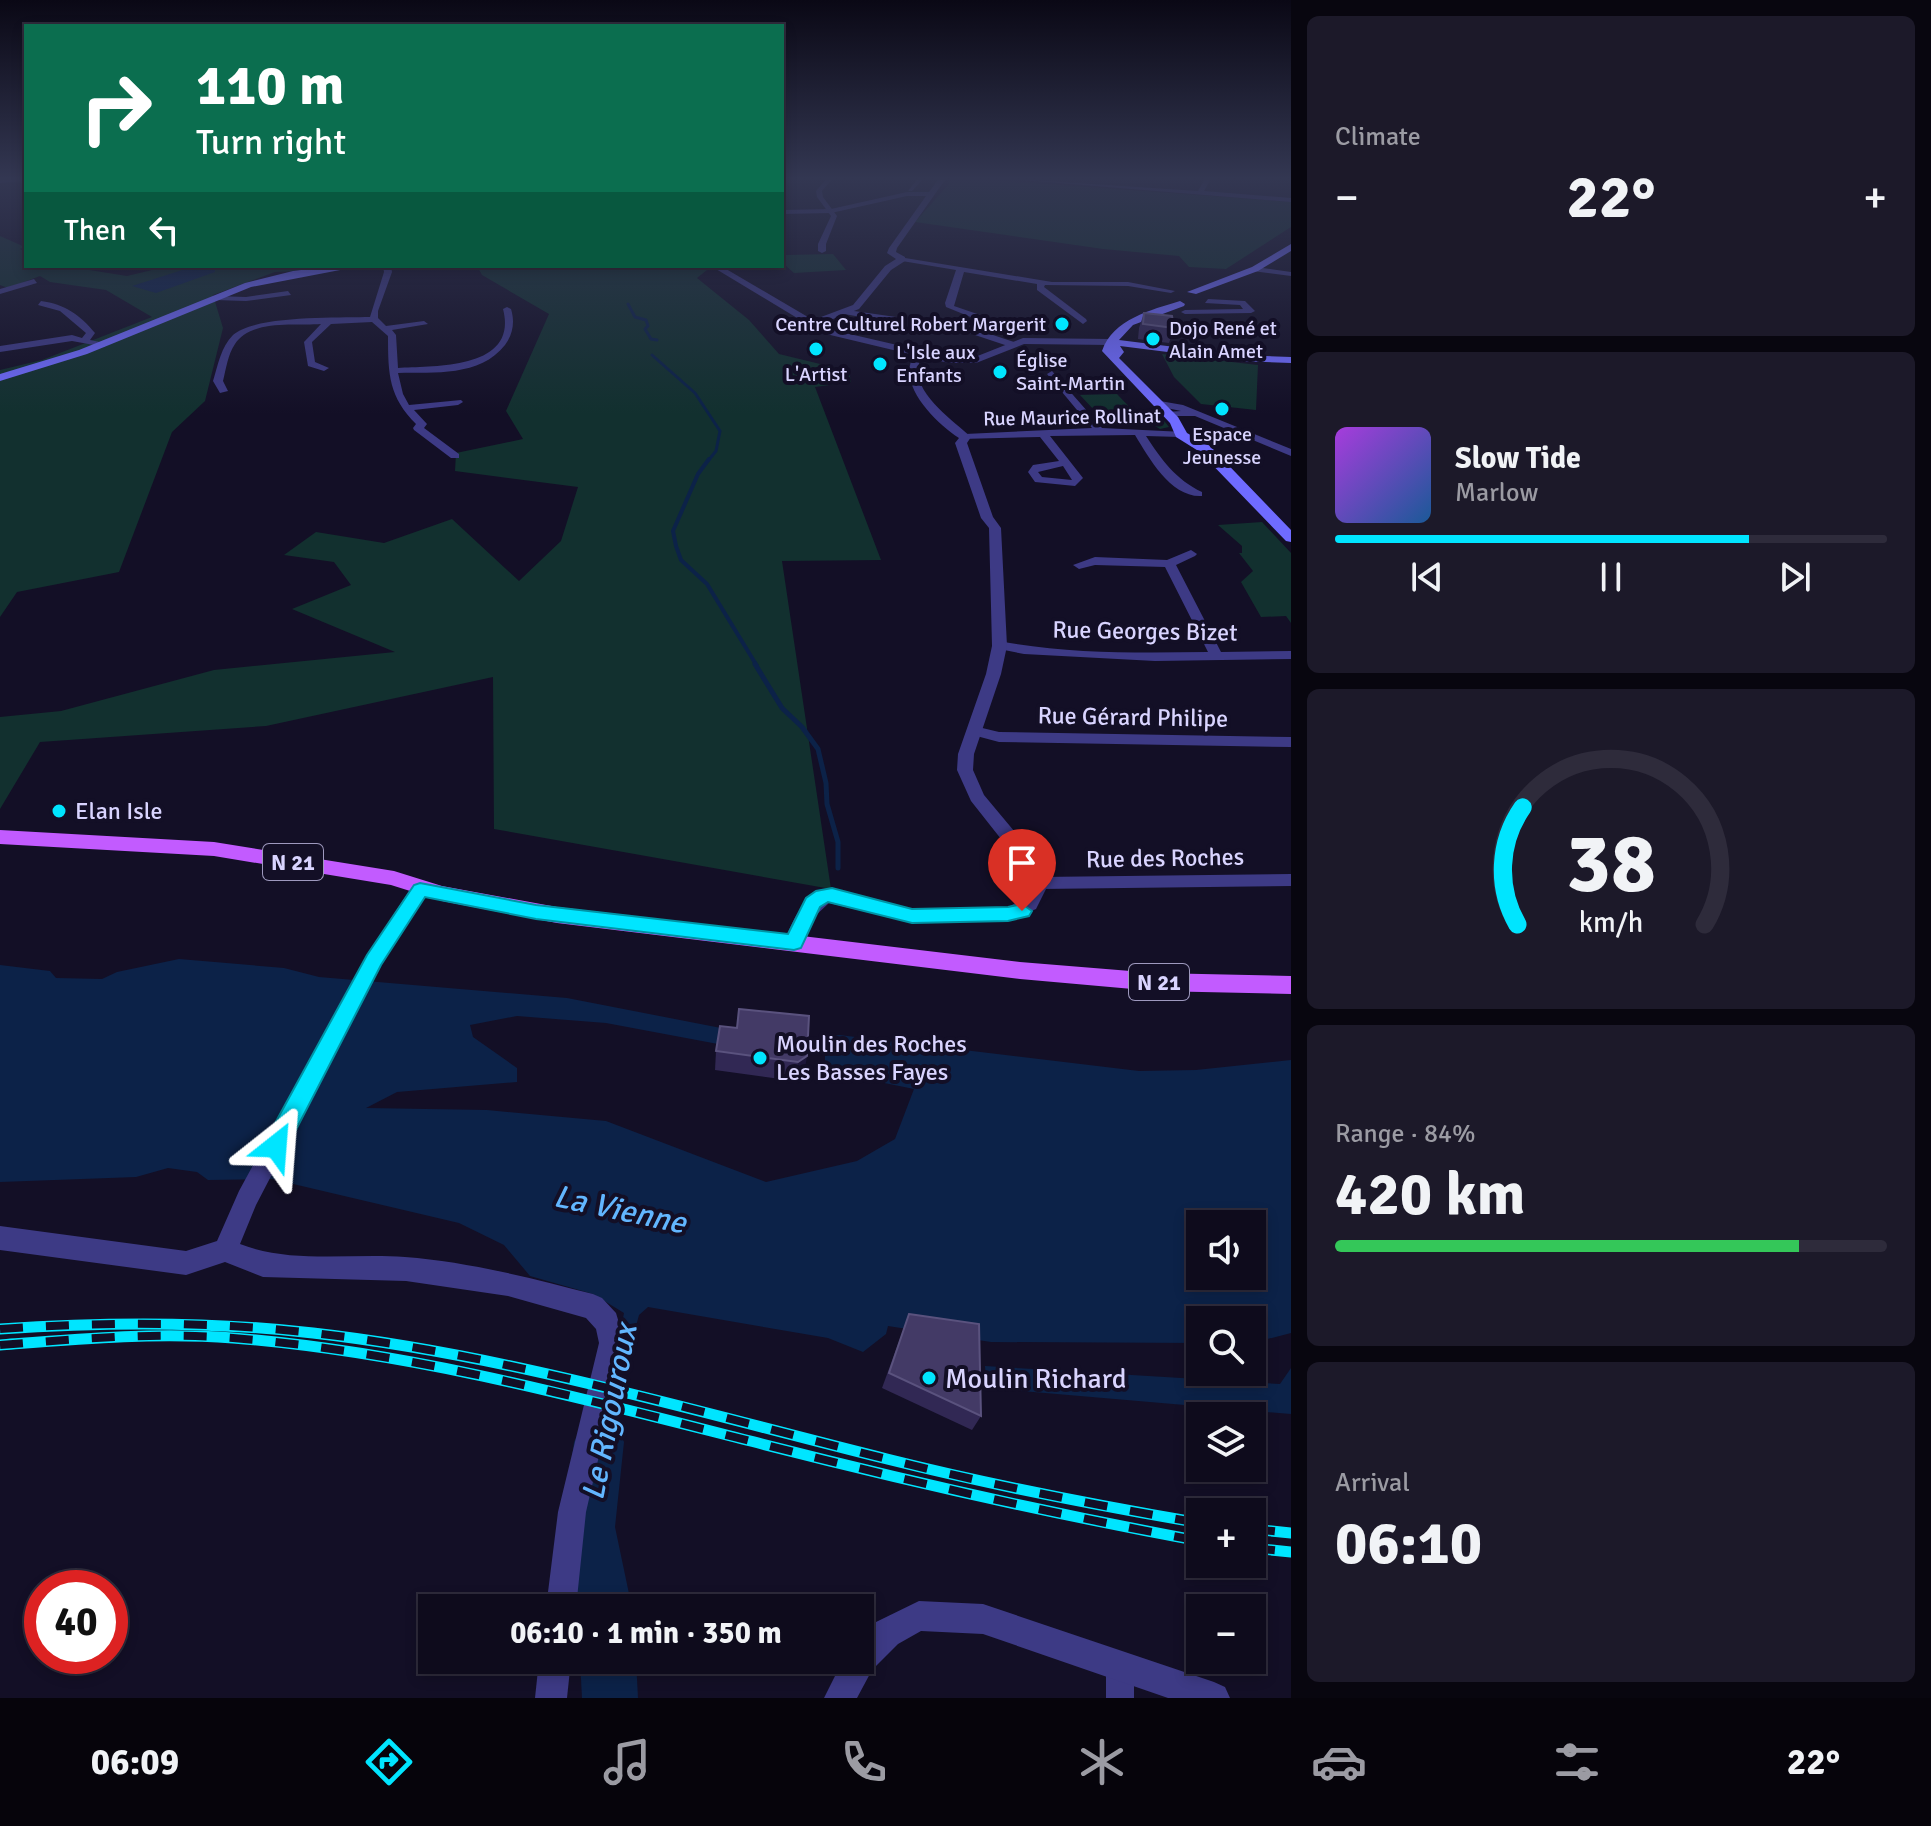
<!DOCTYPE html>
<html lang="en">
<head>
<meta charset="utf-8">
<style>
  body { margin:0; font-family:Signika,sans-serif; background:#1c1929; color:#f1f3f6; height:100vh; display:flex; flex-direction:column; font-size:30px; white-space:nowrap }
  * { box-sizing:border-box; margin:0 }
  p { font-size:26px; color:#9b9ba3 }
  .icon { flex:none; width:44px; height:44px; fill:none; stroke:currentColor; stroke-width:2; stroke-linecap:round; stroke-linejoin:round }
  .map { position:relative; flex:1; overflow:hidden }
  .panel { display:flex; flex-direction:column; gap:16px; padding:16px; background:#08060f; width:640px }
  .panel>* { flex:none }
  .guide { position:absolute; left:24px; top:24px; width:760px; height:244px; border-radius:0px; box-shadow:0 4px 12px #0003,0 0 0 2px #2e2b3b; background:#0b6e4f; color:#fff; overflow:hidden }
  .tools { position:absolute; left:1186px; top:1210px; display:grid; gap:16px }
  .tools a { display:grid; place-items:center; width:80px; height:80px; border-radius:0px; background:#0e0b1c; box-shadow:0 4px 12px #0003,0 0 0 2px #2e2b3b; font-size:40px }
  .speed { position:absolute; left:24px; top:1570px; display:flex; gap:16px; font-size:40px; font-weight:700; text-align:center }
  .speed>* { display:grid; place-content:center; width:104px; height:104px; border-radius:50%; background:#0e0b1c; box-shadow:0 4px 12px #0003,0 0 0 2px #2e2b3b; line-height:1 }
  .speed .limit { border:12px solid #d22; background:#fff; color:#111 }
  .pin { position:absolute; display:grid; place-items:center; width:68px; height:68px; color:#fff; margin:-82px -34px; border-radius:50% 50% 50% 0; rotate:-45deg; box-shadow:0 0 8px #0007 }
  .pin .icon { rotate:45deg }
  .me { position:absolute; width:88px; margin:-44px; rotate:28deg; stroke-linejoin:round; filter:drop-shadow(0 0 6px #0008) }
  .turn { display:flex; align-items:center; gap:28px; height:168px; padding:0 40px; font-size:36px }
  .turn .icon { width:104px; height:104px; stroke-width:2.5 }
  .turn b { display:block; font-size:56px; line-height:68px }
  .then { display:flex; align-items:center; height:76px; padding:0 40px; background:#0003; gap:16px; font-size:30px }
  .big { font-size:60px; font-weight:700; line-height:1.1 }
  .panel .tile { flex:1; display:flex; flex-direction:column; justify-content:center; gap:12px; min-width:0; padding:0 28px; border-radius:12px; background:#1c1929 }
  .panel .dial { align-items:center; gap:0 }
  .dial svg { height:208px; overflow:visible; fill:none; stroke:#2e2b3b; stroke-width:7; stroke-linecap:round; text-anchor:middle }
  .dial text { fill:#f1f3f6; stroke:none }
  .song { display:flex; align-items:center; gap:24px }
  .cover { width:96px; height:96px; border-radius:12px; background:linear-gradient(135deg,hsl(280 70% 55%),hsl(210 70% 35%)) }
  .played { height:8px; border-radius:4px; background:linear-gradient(90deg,#00e5ff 75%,#2e2b3b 75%) }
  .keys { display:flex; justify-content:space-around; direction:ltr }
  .heat { display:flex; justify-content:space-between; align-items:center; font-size:44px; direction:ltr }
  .charge { height:12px; border-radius:6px; background:linear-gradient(90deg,#34c759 84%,#2e2b3b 0) }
  .trip { position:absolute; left:418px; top:1594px; width:456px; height:80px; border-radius:0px; background:#0e0b1c; box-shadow:0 4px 12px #0003,0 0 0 2px #2e2b3b; font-weight:700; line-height:80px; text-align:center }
  .tab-bar { display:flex; height:128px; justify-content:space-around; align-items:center; background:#06040b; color:#9b9ba3 }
  .tab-bar .icon { width:56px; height:56px }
  .tab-bar .active { color:#00e5ff }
  .tab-bar b { font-size:36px; color:#f1f3f6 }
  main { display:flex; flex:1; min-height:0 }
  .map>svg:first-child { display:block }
  .green { fill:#12302f }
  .water { fill:#0c2248; fill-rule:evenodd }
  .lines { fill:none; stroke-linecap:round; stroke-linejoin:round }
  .stream-far2 { stroke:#0c2248; stroke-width:3 }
  .stream-far1 { stroke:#0c2248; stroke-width:4 }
  .stream { stroke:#0c2248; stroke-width:5 }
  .river { fill:#0c2248; fill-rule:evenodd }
  .minor { fill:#3d3a85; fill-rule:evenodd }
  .tertiary { fill:#3d3a85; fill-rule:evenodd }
  .secondary { fill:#6f6bff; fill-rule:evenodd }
  .primary { fill:#c25bff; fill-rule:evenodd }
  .rail-casing { stroke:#00e5ff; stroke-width:11 }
  .rail { stroke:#130f26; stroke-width:8; stroke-dasharray:23; stroke-linecap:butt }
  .wall { fill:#312854 }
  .shaded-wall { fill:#1d163a }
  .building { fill:#433a66; stroke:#5a527e; stroke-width:2 }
  .route { fill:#00e5ff; stroke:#0095a6; stroke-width:2 }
  .poi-dot { fill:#00e5ff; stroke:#130f26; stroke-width:3 }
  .labels { text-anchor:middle; stroke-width:8; stroke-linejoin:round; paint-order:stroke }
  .far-poi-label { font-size:20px; fill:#d9d4ff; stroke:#130f26; text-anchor:start }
  .far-street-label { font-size:20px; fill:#d9d4ff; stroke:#130f26 }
  .shield { fill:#130f26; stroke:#9e99be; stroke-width:2 }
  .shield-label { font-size:22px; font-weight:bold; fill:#d9d4ff }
  .street-label { font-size:24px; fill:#d9d4ff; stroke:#130f26 }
  .poi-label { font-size:24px; fill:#d9d4ff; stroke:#130f26; text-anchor:start }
  .near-poi-label { font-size:28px; fill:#d9d4ff; stroke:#130f26; text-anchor:start }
  .near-water-label { font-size:32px; font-style:italic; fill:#62b6ff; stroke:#130f26 }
</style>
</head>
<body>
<main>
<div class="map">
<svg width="1291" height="1698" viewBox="0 0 1291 1698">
  <rect width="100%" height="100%" fill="#130f26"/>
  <g class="green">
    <polygon points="951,177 1291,202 1291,227 1226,269 1189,267 1179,256 1103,249 915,222 949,184"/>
    <polygon points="0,236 25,247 20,249 26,252 26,266 64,266 127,276 169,266 266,266 298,271 275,272 213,295 223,328 205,401 172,432 119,572 17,592 0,617 0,370 42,360 152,317 106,290 50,282 40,276 8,288 0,285"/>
    <polygon points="833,254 846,270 794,273 785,265 786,255"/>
    <polygon points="477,266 698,266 707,270 697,278 749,320 779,354 849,371 851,382 815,387 881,560 782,561 831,889 494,829 493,677 266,726 40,742 0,809 0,717 61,711 214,670 395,652 292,609 351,585 334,562 284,555 316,532 384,543 452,519 519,581 561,541 578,487 455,471 456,453 523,439 506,411 549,314 482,275"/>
    <polygon points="1162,354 1258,365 1256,410 1201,404 1174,377"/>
    <polygon points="1117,394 1137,415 1161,417 1169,427 1160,429 1155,426 1109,426 1080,395"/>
    <polygon points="1262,522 1291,553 1291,623 1286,616 1261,617 1241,582 1253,571 1239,553 1242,553 1242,546 1218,525"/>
  </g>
  <g class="water">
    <polygon points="195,266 215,269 215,272 156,293 132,286"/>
    <path d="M179 959 284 968 319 977 567 998 721 1028 718 1044 606 1023 517 1016 470 1025 473 1037 517 1068V1082L397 1092 366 1108 487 1110 606 1121 766 1182 857 1161 895 1139 914 1089 825 1071V1038L839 1035 1139 1071 1196 1070 1291 1060V1333L1252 1343V1320H1200V1343L991 1342 888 1326 886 1334 863 1352 828 1338 648 1307 639 1315 629 1352 617 1349 624 1313 593 1294 530 1276 504 1245 459 1223 272 1179 208 1180 197 1172 168 1168 136 1177 0 1182V965L50 971 56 978 102 979 117 972ZM1200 1224H1252V1276H1200Z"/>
    <polygon points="985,1366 1280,1384 1291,1368 1291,1414 987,1388"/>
  </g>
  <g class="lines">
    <g class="stream-far2">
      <polyline points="628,304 635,317 646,320 648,326 645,329 651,339 657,340"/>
      <polyline points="652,355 695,393 720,431 716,451 708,461"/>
    </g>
    <polyline class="stream-far1" points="709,459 698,474 673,531 676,546 681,560 707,584 757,666"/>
    <polyline class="stream" points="755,664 782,708 802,727 818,749 826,783 827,804 838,842 838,868"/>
    <g class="river">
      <polygon points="599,1417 616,1425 624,1442 615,1527 632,1608 578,1608 563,1527 574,1442 582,1425"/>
      <polygon points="580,1660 636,1660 638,1698 582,1698"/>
    </g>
    <g class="minor">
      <polygon points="26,177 26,181 0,183 0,179"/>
      <polygon points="828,177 834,177 822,191 823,197 837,216 826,244 826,251 822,253 818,251 818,244 831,216 817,197 816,191"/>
      <polygon points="919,177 925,177 912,191 908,191"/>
      <polygon points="985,177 1198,191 1206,177 1212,177 1204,191 1291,198 1291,202"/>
      <polygon points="899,257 1052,282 1128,282 1175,291 1171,293 1128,286 1045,285 1044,287 1086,319 1087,321 1083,324 1037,290 1037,284 964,272 954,306 986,317 986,321 983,322 946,307 945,303 956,270 902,261"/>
      <path d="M383 266H391L392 272 378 311V318L386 326 424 321 428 324 392 330 396 335 398 368C434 366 519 370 503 309L507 307 511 309C515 322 513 334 505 345 480 377 434 372 398 373L403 394 409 405 461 400 463 402 458 405 414 410 427 424 424 428 459 454V458H451L414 430 413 428 416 424C389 397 388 375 388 336L372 322 331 324 312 342 315 362 329 368 324 371 308 366 304 342 321 324C296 326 251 319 235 344 228 354 226 369 223 381L228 391 220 393 213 381C218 365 221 347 233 335 255 315 339 318 370 317L384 272Z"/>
      <polygon points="1255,267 1291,272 1291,276 1252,271"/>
      <polygon points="34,279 37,283 0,294 0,289"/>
      <polygon points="288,291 291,295 246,301 215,300 211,298 215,296 246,297"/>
      <polygon points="1208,299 1245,301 1255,311 1251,313 1185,314 1181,312 1185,310 1243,309 1240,305 1205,303"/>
      <path d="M41 301C65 304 80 315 95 333L90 340 105 343V347L72 341 0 352V346L72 335 82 338 86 333 60 311 38 305Z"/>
      <polygon points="847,310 896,317 900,320 896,323 844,314"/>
      <polygon points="972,328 1014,342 1015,344 1011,347 969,333 968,331"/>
      <path d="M1052 371 1102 428 1184 432V436L1180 437 1146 436C1161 459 1176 480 1202 492V496C1171 498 1149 458 1135 435L1050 436 1083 478 1075 486 1035 482 1028 472 1033 465 1059 461 1040 437 961 439 960 437 965 434 1092 428 1047 374ZM1063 466 1072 480 1042 477 1038 472Z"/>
      <polygon points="1160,401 1183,405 1291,449 1291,456 1195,416 1166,416 1166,412 1181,411 1157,406 1157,402"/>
      <path d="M1191 550 1197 554 1195 556 1176 565 1221 652 1291 651V659L1155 661 1024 654 994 648 992 645 999 641C1066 654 1139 653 1208 652L1165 567 1095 565 1079 569 1073 565 1095 557 1167 560Z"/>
      <polygon points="974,726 999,732 1291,737 1291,747 999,742 969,734 967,731 969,728"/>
      <polygon points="1291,874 1291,886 1040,889 1034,887 1032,883 1034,879 1040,877"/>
      <polygon points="1120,1653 1130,1657 1134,1667 1134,1698 1106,1698 1106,1667 1110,1657"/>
    </g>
    <g class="tertiary">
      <path d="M940 177H947L897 248 896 252 905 257V261L891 270 859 309 820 324 828 329 949 357H975L1023 338 1111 339 1116 342 1111 345 1024 344 976 363H949L922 357C904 387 951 419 971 437L967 443 993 517 1001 528 1007 646 1001 674 974 754 973 770 984 795 1029 849 1049 883 1036 909 1008 921 912 923 829 903 814 917 801 947H787L784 942C795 916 803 895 832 888L912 909 1008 907 1023 899 1031 883 1016 858 971 801 957 770 958 754 986 674 992 646 989 528 981 518 955 443 959 438C935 422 896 384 914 355L822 333 711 266H721L813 320 853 305 885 266 896 259 887 253 889 248 926 196H907L831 213 782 214V210L831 209 907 192H929Z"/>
      <path d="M420 883 427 885 429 890 381 965 256 1205 240 1244C291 1264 351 1253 405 1257 469 1262 531 1278 593 1294L602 1298 616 1313 625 1343 586 1512 576 1608H546L558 1512 599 1343 596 1329 586 1318 508 1296 406 1281 263 1277 225 1262 186 1275 0 1250V1226L186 1251 217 1241 239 1191 367 955 413 885Z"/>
      <polygon points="919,1601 983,1604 1214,1682 1225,1687 1230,1698 1168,1698 983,1634 921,1631 898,1644 872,1670 857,1698 824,1698 843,1660 860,1660 860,1638 876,1622"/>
      <polygon points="539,1660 571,1660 567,1698 535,1698"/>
    </g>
    <g class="secondary">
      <polygon points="1291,244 1291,251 1258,271 1196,294 1187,292 1252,267"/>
      <polygon points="333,266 361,266 251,287 87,354 0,381 0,374 79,350 245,283 293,271"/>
      <path d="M1180 301 1185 304 1184 306 1133 325 1119 340 1239 355 1291 357V363L1239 361 1120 346 1124 352 1119 358 1178 417 1187 433 1210 446 1291 530V542L1286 541 1200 452 1176 437 1170 423 1102 351C1113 319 1151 310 1180 301Z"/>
    </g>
    <polygon class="primary" points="0,830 214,842 394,871 442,886 557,907 1020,962 1155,973 1291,976 1291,994 1155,991 1020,979 557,923 442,901 391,885 214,856 0,844"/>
    <defs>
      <g id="rail">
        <path d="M0 1329C104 1322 209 1321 313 1333 508 1355 697 1412 887 1459 991 1485 1095 1505 1200 1523"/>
        <path d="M0 1345C77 1339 155 1332 233 1338 413 1352 588 1400 762 1444 907 1481 1053 1514 1200 1541"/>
        <polyline points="1252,1529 1291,1533"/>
        <polyline points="1252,1548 1291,1552"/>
      </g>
    </defs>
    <use href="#rail" class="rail-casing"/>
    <use href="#rail" class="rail"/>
  </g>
  <g class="wall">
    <polygon points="1144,313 1174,328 1169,343 1138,339 1139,328"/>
    <polygon points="809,1016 804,1075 795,1081 715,1070 716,1051 737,1028"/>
    <polygon points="909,1314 981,1416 972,1430 882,1388"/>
  </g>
  <polygon class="shaded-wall" points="807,1056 804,1075 795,1081 798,1062"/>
  <g class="building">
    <polygon points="1144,313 1172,316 1174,328 1143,324"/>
    <polygon points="739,1009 809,1016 807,1056 798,1062 716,1051 720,1026 737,1028"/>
    <polygon points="909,1314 979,1324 981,1416 889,1373"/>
  </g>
  <linearGradient id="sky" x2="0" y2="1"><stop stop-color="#0a0815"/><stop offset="0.43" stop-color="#333752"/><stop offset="1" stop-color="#333752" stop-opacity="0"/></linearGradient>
  <rect width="1291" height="414" fill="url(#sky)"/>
  <polygon class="route" points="420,883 536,905 788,934 806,898 816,891 832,888 912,909 1008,907 1022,904 1032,911 1029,916 1008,921 912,923 828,902 820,907 801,948 794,950 536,919 425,897 381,965 284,1153 276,1156 267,1153 264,1146 267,1138 367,955 414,885"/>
  <g class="poi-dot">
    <circle cx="1062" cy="324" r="8"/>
    <circle cx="1153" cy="339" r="8"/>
    <circle cx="816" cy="349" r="8"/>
    <circle cx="880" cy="364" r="8"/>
    <circle cx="1000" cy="372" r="8"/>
    <circle cx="1222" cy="409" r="8"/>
    <circle cx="59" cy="811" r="8"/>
    <circle cx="760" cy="1058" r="8"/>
    <circle cx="929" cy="1378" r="8"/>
  </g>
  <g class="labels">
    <g class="far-poi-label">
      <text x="1046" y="331" text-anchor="end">Centre Culturel Robert Margerit</text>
      <text x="1169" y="335">Dojo René et<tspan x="1169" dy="23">Alain Amet</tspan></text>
      <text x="896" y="359">L'Isle aux<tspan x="896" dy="23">Enfants</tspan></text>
      <text x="1016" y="367">Église<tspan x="1016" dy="23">Saint-Martin</tspan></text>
      <text x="816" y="381" text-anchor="middle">L'Artist</text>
      <text x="1222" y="441" text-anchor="middle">Espace<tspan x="1222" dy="23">Jeunesse</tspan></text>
    </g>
    <g class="far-street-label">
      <text transform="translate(1072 417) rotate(-1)" y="7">Rue Maurice Rollinat</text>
    </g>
    <g class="shield">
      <rect x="263" y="844" width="60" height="36" rx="6"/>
      <rect x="1129" y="964" width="60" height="36" rx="6"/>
    </g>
    <g class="shield-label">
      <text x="293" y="870">N 21</text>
      <text x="1159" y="990">N 21</text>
    </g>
    <g class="street-label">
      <text transform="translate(1145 631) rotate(1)" y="8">Rue Georges Bizet</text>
      <text transform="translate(1133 717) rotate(1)" y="8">Rue Gérard Philipe</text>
      <text transform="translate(1165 858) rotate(-1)" y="8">Rue des Roches</text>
    </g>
    <g class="poi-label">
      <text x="75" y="819">Elan Isle</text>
      <text x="776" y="1052">Moulin des Roches<tspan x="776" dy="28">Les Basses Fayes</tspan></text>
    </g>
    <g class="near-poi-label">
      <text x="945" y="1388">Moulin Richard</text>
    </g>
    <g class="near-water-label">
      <text transform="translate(620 1209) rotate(12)" y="11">La Vienne</text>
      <text transform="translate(609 1412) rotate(-79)" y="11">Le Rigouroux</text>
    </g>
  </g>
</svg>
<div class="tools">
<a><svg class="icon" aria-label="sound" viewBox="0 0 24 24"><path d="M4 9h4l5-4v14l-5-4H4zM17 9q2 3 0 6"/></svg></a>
<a><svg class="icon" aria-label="search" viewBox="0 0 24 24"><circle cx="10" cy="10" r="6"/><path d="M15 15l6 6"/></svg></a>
<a><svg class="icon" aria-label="layers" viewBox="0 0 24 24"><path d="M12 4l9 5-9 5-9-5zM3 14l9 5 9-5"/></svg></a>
<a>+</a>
<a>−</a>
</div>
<div class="speed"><div class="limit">40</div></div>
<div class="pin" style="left:1022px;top:911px;background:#d93025"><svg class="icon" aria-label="arrive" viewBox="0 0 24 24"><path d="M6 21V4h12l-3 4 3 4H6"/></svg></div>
<svg class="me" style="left:276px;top:1146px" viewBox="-20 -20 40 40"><path d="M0-17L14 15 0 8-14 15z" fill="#00e5ff" stroke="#fff" stroke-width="4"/></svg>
<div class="trip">06:10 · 1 min · 350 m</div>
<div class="guide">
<div class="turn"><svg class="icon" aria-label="right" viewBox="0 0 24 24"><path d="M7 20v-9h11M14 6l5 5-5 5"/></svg><div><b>110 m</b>Turn right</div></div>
<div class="then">Then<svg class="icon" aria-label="left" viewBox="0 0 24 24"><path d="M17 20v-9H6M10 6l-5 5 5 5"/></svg></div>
</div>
</div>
<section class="panel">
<div class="tile"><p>Climate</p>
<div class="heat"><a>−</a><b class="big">22°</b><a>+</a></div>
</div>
<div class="tile">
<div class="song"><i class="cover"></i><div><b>Slow Tide</b><p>Marlow</p></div></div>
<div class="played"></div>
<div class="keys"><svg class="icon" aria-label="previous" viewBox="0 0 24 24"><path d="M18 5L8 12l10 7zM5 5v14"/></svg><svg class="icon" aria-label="pause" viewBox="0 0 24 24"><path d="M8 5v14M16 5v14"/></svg><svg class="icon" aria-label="next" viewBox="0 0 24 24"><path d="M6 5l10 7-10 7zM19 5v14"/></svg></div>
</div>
<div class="tile dial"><svg viewBox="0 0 100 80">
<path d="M14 69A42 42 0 1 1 86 69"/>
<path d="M14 69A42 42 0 0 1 16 24" stroke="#00e5ff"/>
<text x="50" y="56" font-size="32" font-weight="700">38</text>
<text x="50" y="72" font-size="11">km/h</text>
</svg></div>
<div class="tile"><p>Range · 84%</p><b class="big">420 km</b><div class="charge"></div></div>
<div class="tile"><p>Arrival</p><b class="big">06:10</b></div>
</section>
</main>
<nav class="tab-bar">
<b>06:09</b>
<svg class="icon active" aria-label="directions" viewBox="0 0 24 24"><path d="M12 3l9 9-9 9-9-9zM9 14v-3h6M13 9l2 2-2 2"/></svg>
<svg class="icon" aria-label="music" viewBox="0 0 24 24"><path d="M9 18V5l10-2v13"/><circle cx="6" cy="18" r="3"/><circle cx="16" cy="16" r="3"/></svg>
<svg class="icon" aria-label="phone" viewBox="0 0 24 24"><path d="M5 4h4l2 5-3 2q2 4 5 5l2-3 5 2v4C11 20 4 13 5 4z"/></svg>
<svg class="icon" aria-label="climate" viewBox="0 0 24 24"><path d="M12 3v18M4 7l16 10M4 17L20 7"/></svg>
<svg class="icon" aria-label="car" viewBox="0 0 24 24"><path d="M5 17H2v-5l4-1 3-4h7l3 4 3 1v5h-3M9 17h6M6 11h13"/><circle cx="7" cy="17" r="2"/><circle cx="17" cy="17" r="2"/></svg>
<svg class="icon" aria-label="filters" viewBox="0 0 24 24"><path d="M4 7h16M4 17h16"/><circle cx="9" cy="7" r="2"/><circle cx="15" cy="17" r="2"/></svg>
<b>22°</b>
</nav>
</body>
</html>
